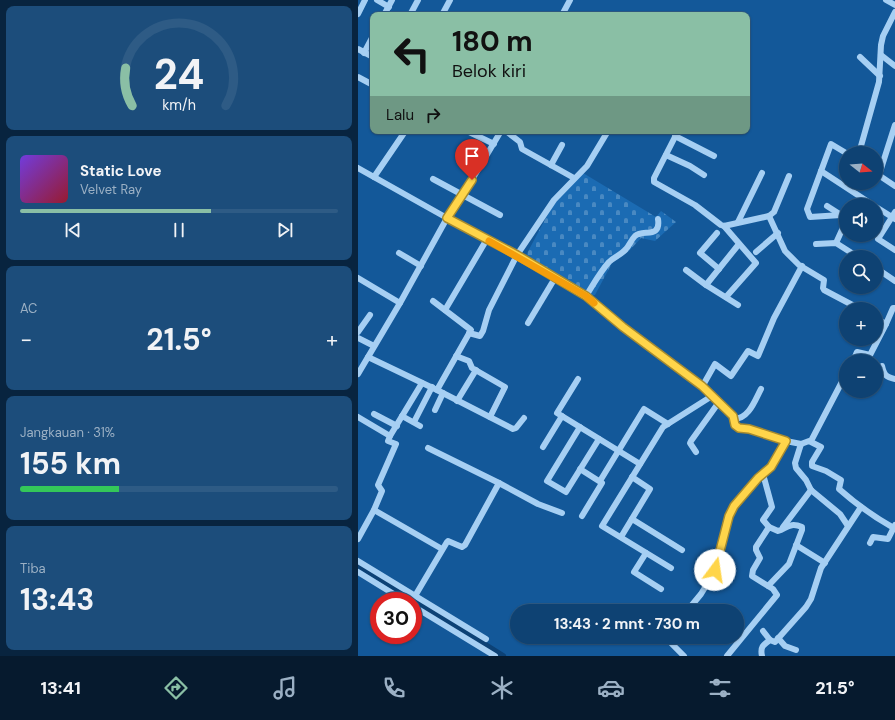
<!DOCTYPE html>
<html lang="id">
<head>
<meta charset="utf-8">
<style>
  body { margin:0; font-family:"DM Sans",sans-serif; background:#1c4d7b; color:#f1f3f6; height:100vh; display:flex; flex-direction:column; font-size:15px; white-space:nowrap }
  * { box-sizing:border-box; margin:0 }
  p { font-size:13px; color:#9bb0c4 }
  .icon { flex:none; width:22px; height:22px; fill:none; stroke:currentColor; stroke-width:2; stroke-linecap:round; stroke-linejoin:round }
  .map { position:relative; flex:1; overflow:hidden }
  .sheet { display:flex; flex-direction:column; gap:6px; padding:6px; background:#08243f; width:358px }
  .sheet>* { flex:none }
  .hud { position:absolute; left:12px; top:12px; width:380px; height:122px; border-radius:8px; box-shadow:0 1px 3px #0004,0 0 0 1px #2e5b85; background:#8abfa5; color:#111; overflow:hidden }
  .needle { width:26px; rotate:107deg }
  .tools { position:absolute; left:481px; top:146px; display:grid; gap:8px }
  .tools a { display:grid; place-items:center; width:44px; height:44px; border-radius:50%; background:#0e4273; box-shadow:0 1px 3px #0004,0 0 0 1px #2e5b85; font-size:20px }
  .speed { position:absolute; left:12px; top:592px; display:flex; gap:8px; font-size:20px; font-weight:700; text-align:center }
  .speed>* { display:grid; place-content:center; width:52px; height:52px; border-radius:50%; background:#0e4273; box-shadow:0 1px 3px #0004,0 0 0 1px #2e5b85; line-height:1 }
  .speed .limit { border:6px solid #d22; background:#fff; color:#111 }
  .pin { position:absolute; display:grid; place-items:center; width:34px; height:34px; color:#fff; margin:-41px -17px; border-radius:50% 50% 50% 0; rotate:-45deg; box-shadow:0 0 4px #0007 }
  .pin .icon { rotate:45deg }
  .me { position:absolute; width:44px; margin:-22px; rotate:14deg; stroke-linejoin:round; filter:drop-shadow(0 0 3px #0008) }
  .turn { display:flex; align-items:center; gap:14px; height:84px; padding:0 16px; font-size:18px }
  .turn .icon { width:52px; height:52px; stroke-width:2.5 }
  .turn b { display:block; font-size:28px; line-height:34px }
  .then { display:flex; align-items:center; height:38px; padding:0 16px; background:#0003; gap:8px; font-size:15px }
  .big { font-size:30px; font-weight:700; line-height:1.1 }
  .sheet .tile { flex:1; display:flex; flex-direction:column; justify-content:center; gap:6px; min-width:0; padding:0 14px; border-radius:8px; background:#1c4d7b }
  .sheet .dial { align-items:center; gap:0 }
  .dial svg { height:104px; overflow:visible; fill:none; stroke:#2e5b85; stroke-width:7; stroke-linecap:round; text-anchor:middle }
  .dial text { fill:#f1f3f6; stroke:none }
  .song { display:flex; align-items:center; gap:12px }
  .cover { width:48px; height:48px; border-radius:6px; background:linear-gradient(135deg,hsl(260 70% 55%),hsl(350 70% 35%)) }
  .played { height:4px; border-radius:2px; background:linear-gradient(90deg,#8abfa5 60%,#2e5b85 60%) }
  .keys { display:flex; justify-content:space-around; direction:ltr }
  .heat { display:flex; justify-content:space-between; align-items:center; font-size:22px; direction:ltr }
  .charge { height:6px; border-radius:3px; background:linear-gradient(90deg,#34c759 31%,#2e5b85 0) }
  .trip { position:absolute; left:152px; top:604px; width:234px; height:40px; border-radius:20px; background:#0e4273; box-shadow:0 1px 3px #0004,0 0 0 1px #2e5b85; font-weight:700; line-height:40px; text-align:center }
  .tabs { display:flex; height:64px; justify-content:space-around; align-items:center; background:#061a2e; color:#9bb0c4 }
  .tabs .icon { width:28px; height:28px }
  .tabs .active { color:#8abfa5 }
  .tabs b { font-size:18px; color:#f1f3f6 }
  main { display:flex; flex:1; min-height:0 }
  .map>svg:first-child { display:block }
  .cemetery { fill:url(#cemetery-stones) }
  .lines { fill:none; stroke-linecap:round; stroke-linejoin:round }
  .canal { stroke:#0c4175; stroke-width:6 }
  .minor { stroke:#a6cff3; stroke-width:6 }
  .route-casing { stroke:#a68a30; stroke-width:10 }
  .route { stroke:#ffd54a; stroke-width:7 }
  .slow { stroke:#f59e0b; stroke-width:7 }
</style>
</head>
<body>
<main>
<section class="sheet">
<div class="tile dial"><svg viewBox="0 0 100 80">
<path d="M14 69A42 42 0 1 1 86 69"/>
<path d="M14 69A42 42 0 0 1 9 40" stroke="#8abfa5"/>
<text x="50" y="56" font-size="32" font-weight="700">24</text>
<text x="50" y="72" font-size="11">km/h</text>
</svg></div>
<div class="tile">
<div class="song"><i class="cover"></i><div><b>Static Love</b><p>Velvet Ray</p></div></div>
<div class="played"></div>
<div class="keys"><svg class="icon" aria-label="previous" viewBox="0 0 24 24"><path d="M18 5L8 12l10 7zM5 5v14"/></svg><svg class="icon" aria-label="pause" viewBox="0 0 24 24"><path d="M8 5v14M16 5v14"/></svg><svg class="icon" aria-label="next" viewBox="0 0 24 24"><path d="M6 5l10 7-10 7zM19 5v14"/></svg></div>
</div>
<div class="tile"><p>AC</p>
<div class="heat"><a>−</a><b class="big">21.5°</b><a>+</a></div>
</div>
<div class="tile"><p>Jangkauan · 31%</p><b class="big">155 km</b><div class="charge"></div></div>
<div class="tile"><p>Tiba</p><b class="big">13:43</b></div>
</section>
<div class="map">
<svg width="537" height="656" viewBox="0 0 537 656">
  <defs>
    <pattern id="cemetery-stones" width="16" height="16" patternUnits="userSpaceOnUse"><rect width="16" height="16" fill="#1b6bb3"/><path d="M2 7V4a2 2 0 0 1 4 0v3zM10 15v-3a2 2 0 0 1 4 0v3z" fill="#4989c2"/></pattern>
  </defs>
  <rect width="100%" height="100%" fill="#135899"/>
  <polygon class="cemetery" points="225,173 298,217 303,211 318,222 297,241 283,238 271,251 254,263 237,295 221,297 166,259 198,199"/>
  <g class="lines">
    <polyline class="canal" points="0,565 145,656"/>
    <g class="minor">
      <polyline points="19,0 31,7"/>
      <polyline points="528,0 537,5"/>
      <polyline points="0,14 7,0"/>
      <polyline points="26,15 34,0"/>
      <polyline points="52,15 60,0"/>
      <polyline points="84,15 92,0"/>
      <polyline points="204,15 212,0"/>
      <polyline points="0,49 15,57"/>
      <polyline points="6,53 15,36"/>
      <polyline points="523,55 537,66"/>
      <polyline points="502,57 522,76"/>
      <polyline points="0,77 15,85"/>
      <polyline points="109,131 136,144"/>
      <polyline points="148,131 162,142 164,149 216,178"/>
      <polyline points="320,131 296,178 296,182 337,205 363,225 366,226 411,216 416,212 431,176"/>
      <polyline points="317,136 356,156"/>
      <polyline points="501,153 521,82 523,45 525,36 537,12"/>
      <polyline points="308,155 332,166 346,175"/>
      <polyline points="193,165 204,145"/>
      <path d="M0 168 89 218 159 255 228 296 265 327 344 387 375 416 377 425 381 428 391 429 428 441 443 444 451 441 463 447 454 462V466L468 471 483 480 481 489C498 504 516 517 536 528"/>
      <polyline points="463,171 515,205"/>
      <polyline points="519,174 537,186"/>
      <polyline points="521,175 537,125"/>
      <polyline points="16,177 46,133"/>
      <polyline points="75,179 142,215"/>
      <polyline points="469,206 483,215"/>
      <polyline points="518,207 534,217 537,212"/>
      <polyline points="483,215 452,217 449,209 473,144 488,153"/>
      <polyline points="411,216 427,251 441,265 466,280 465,288 466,290 502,309"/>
      <polyline points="537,219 534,217 520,239 537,250"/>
      <polyline points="380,222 404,173"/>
      <polyline points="366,226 398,263 368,297"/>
      <polyline points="359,233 342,253 361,269"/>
      <polyline points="478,243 488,221"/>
      <polyline points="458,244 478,243 500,257"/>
      <polyline points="398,252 420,233"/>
      <polyline points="41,253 63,266"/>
      <polyline points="518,268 537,281"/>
      <polyline points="328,270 348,285 380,305"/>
      <polyline points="0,278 42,303"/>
      <polyline points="348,285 381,244"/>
      <path d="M228 296C235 285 242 272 251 262 256 257 263 255 268 249 271 246 273 240 277 236 285 229 303 239 300 219"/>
      <polyline points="75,301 113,330 79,390"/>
      <polyline points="87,310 129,239"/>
      <polyline points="170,323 197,278"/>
      <polyline points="528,324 535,308 537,308"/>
      <polyline points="0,332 12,315"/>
      <polyline points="111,333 122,336 125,331 131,310 159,255 196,200 229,166 250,131"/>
      <polyline points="0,338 16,346"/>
      <polyline points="98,356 111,361 114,368 147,387 132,417"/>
      <polyline points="10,357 79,390 155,429 158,428 166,418"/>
      <polyline points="495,361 499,352 512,355 528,324 518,318"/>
      <path d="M524 366C526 375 528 377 537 379"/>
      <polyline points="0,374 42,303 89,218 109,188 143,131"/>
      <polyline points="220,379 199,413 282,464"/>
      <polyline points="344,387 357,364 373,376 390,351 400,356 416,318 444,266"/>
      <polyline points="99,401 118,370"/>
      <polyline points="77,410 85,393"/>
      <polyline points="16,414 39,426"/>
      <polyline points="44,416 62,426"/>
      <polyline points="0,417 32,436 64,383"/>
      <path d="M376 419C391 419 397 400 403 389"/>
      <polyline points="56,422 74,387"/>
      <polyline points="222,427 189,481 208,492 241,439"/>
      <polyline points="453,441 488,374"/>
      <polyline points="443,444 437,463 438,468 448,480 453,490 482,514 490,526"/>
      <polyline points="185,447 204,416"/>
      <polyline points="70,448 141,483 180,504 204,513"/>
      <polyline points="338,452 332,443 333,441 361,402"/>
      <polyline points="222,469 244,483 224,516"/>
      <polyline points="405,474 414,507 405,520 411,527"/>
      <polyline points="242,481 286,409 310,424"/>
      <polyline points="16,510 84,549"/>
      <polyline points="274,519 324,550"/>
      <polyline points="425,527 453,490"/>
      <polyline points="263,537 292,489 274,477"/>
      <polyline points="0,539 16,510 24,491 20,485 38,444 30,441 32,436"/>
      <polyline points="512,543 515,537 530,539 537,525"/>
      <polyline points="438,545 467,563"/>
      <polyline points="288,553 276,572 303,589"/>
      <polyline points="0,561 128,639"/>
      <polyline points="313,568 244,526 305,427 354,396"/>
      <polyline points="0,572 47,601"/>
      <polyline points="57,596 89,542 90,541 104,547 107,545 141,483"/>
      <polyline points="55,606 137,656"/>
      <polyline points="329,611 343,594 354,576 371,516 376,506 400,478 413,467 428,441"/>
      <polyline points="405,631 412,640"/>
      <polyline points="310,637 311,641 326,656"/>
      <polyline points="420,638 427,646 438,650"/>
      <path d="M369 656 419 595 415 589 394 576 395 570 402 558 398 550V547L411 527 420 531C429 528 432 522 444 527V530L431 564 410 586"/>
      <path d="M404 656C402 647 405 645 412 640L417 642 448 607 453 599 463 568 503 507"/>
    </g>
  </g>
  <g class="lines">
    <defs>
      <polyline id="route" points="114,180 89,218 159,255 228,296 265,327 344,386 375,416 377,425 381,428 391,429 428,441 413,467 400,478 376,506 371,516 357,570"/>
    </defs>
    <use href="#route" class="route-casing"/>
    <use href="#route" class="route"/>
    <polyline class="slow" points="131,241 228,296 236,303"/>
  </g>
</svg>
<div class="tools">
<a><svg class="needle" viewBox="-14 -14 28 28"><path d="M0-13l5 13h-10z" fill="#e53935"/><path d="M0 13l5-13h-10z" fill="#9bb0c4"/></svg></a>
<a><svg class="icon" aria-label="sound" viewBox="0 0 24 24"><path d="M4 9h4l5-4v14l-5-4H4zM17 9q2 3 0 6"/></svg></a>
<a><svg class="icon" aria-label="search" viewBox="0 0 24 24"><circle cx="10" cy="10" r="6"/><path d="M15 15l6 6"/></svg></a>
<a>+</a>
<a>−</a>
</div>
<div class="speed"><div class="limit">30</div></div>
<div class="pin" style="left:114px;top:180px;background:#d93025"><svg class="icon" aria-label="arrive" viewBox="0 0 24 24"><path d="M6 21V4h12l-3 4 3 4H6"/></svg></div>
<svg class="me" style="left:357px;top:570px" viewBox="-20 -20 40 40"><circle r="19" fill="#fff"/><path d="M0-13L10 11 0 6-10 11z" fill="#ffd54a"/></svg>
<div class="trip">13:43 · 2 mnt · 730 m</div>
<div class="hud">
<div class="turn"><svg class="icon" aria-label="left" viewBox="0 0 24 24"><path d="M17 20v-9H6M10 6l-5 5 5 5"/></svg><div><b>180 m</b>Belok kiri</div></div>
<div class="then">Lalu<svg class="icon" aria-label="right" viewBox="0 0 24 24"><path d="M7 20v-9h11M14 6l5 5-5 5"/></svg></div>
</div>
</div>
</main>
<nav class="tabs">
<b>13:41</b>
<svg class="icon active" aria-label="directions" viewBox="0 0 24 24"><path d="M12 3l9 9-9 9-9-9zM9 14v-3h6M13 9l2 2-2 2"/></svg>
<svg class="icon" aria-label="music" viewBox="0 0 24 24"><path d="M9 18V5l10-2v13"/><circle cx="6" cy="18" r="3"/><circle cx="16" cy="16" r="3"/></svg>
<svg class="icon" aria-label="phone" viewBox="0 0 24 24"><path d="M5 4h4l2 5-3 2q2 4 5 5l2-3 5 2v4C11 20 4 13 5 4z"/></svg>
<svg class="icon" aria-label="climate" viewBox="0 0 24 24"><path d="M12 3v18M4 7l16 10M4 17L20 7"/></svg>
<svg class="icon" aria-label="car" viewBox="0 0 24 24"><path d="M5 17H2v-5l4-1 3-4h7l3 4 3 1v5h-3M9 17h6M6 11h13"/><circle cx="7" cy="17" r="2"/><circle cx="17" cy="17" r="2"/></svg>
<svg class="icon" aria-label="filters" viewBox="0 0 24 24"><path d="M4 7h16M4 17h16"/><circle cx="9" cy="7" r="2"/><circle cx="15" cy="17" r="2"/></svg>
<b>21.5°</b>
</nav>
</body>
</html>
